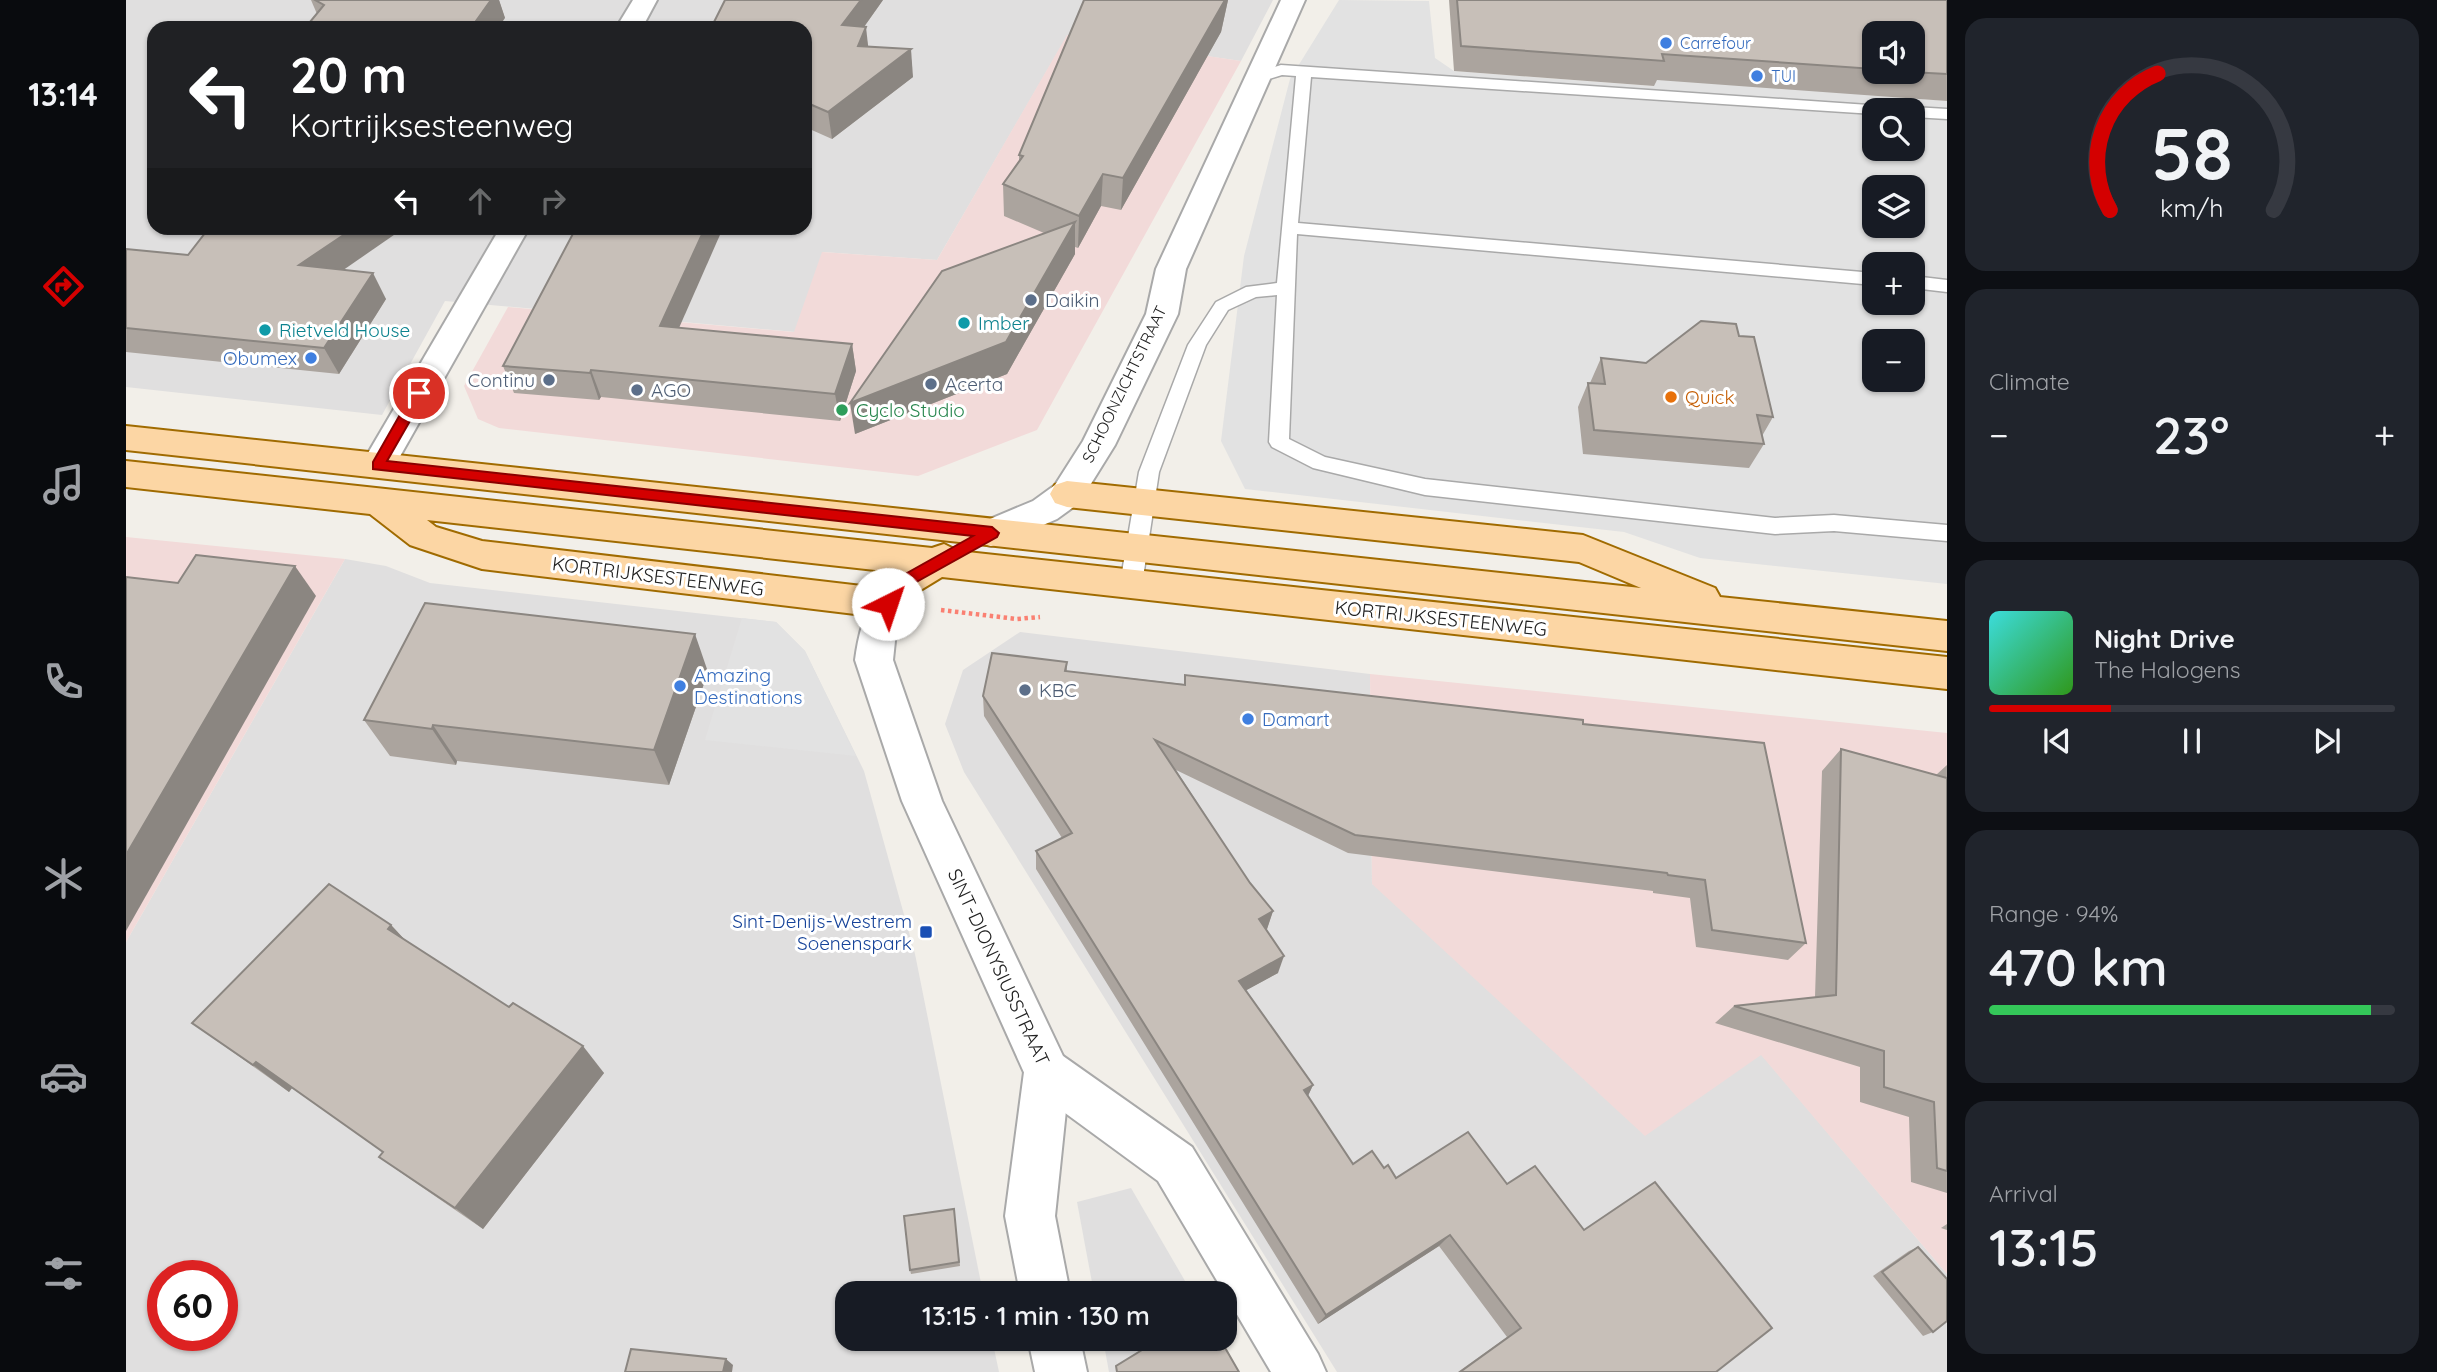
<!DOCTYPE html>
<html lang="en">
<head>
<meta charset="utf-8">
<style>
  body { margin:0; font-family:Quicksand,sans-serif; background:#20242c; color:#f1f3f6; height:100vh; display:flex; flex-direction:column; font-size:26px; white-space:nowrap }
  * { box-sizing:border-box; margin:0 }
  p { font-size:23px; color:#9ea1a6 }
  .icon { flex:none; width:38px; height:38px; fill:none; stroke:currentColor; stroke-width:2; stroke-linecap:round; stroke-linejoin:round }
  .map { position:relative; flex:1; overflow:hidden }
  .drawer { display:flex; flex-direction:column; gap:18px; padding:18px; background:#0d0f14; width:490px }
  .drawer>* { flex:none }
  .banner { position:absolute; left:21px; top:21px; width:665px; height:214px; border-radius:21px; box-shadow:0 2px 5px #0004; background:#202124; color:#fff; overflow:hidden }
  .buttons { position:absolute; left:1736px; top:21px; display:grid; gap:14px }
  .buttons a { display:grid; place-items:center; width:63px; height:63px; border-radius:14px; background:#171b24; box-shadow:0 2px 5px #0004; font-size:35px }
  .speed { position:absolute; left:21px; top:1260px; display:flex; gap:14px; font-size:35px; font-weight:700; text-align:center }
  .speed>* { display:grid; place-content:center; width:91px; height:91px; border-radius:50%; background:#171b24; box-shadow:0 2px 5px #0004; line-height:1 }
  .speed .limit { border:10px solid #d22; background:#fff; color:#111 }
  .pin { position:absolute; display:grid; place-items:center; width:60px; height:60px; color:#fff; margin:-30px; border:4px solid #fff; border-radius:50%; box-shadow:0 2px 7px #0007 }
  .me { position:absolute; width:77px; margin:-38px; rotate:41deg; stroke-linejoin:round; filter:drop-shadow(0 0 5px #0008) }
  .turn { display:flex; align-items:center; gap:24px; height:147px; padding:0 28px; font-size:32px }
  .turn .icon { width:91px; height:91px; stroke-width:2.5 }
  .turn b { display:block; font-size:49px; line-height:60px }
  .lanes { display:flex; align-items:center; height:66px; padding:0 28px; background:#0003; justify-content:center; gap:35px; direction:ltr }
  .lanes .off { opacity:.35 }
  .big { font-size:52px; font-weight:600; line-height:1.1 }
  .drawer .widget { flex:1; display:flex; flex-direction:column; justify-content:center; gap:10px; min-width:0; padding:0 24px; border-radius:21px; background:#20242c }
  .drawer .dial { align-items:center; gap:0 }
  .dial svg { height:182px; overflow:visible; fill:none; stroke:#363941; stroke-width:7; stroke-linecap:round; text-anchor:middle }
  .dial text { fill:#f1f3f6; stroke:none }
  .song { display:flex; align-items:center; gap:21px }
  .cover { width:84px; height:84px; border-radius:10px; background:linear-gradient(135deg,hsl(180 70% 55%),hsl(110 70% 35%)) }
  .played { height:7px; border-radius:4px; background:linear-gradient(90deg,#d40000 30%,#363941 30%) }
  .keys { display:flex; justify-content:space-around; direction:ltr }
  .heat { display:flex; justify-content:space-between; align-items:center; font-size:38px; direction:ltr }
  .charge { height:10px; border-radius:5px; background:linear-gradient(90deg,#34c759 94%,#363941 0) }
  .trip { position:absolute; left:709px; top:1281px; width:402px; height:70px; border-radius:21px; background:#171b24; box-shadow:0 2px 5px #0004; font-weight:600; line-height:70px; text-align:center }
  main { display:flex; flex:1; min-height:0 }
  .tabs { display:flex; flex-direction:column; width:126px; justify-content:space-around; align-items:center; background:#090b0e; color:#9ea1a6 }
  .tabs .icon { width:49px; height:49px }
  .tabs .selected { color:#d40000 }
  .tabs b { font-size:32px; color:#f1f3f6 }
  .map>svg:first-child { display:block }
  .residential { fill:#e0dfdf; fill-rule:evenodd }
  .commercial { fill:#f2dad9 }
  .parking { fill:#e2e2e2; fill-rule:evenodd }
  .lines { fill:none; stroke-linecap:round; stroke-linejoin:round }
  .service-casing { stroke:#a9a9a9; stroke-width:3 }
  .minor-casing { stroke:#a9a9a9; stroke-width:4 }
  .tertiary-casing { stroke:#a9a9a9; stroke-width:4 }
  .primary-casing { stroke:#a06b00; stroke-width:4 }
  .path { stroke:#fa8072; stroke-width:4.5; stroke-dasharray:3.5 3.5; stroke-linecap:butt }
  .service { fill:#fff; fill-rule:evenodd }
  .minor { fill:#fff; fill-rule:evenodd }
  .tertiary { fill:#fff; fill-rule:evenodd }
  .primary { fill:#fcd6a4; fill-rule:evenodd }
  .wall { fill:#aba49e; fill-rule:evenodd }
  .shaded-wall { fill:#8b8681 }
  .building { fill:#c7bfb8; stroke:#8b8681; stroke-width:2 }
  .route { fill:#d40000; stroke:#8a0000; stroke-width:2 }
  .shop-dot { fill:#3f7fe0; stroke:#fff; stroke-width:2.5 }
  .service-dot { fill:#5c6f8a; stroke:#fff; stroke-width:2.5 }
  .culture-dot { fill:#0f9aa8; stroke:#fff; stroke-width:2.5 }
  .food-dot { fill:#e8710a; stroke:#fff; stroke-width:2.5 }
  .leisure-dot { fill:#2e9e5b; stroke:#fff; stroke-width:2.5 }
  .transit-dot { fill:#1a4fb4; stroke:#fff; stroke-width:2.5 }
  .labels { text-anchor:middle; stroke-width:6; stroke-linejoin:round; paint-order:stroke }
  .far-shop-label { font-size:16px; fill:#366cbe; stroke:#fff; text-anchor:start }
  .far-street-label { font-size:16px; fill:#222; stroke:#fff }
  .service-label { font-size:19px; fill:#4e5e75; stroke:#fff; text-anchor:start }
  .culture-label { font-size:19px; fill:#0d838f; stroke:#fff; text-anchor:start }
  .shop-label { font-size:19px; fill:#366cbe; stroke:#fff; text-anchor:start }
  .food-label { font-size:19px; fill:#c56008; stroke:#fff; text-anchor:start }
  .leisure-label { font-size:19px; fill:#27864d; stroke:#fff; text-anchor:start }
  .street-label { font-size:19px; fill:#222; stroke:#fff }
  .transit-label { font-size:19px; fill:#164399; stroke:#fff; text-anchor:end }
</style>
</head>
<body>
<main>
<nav class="tabs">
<b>13:14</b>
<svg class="icon selected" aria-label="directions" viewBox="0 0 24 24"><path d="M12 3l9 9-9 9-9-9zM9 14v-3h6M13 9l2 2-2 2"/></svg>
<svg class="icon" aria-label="music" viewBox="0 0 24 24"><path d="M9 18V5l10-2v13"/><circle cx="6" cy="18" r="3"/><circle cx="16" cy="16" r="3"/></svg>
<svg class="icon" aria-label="phone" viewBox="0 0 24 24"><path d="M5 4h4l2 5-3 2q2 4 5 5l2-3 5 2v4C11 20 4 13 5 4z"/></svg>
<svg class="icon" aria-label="climate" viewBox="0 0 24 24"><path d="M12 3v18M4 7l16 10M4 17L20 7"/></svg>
<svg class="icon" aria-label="car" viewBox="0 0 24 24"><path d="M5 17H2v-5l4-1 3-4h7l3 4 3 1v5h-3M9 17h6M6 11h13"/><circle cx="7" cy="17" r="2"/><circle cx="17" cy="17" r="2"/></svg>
<svg class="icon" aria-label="filters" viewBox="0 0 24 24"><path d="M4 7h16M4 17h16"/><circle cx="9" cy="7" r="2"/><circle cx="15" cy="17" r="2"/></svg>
</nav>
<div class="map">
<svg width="1821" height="1372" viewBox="0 0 1821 1372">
  <rect width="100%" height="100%" fill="#f2efe9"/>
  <g class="residential">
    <path d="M0 0H1147L1115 61 941 36 811 260 697 252 669 332 319 301 256 415 0 387ZM28 28H679V228H28Z"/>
    <path d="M219 559 260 566 304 583 650 622 679 651 738 771 789 954 857 1293H721V1339H866L873 1372H0V942ZM37 1276H96V1335H37Z"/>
    <polygon points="894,632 1244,674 1246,884 1635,1054 1821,1274 1821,1372 1211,1372 838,772 819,724 837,670"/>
    <polygon points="1005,1188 1066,1293 968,1293 951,1202"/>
    <polygon points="977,1339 1092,1339 1111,1372 983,1372"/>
  </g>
  <g class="commercial">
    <polygon points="941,35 1115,61 911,430 792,476 373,428 352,419 338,386 382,307 668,332 696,252 811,260"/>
    <polygon points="0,537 219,559 0,942"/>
    <polygon points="1244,674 1821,733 1821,1274 1635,1055 1519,1136 1246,884"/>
  </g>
  <g class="parking">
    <path d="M1213 0 1303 1 1309 58 1328 71 1527 86 1526 77 1821 101V584L1574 558 1498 532 1119 489 1095 441 1118 256 1164 79ZM1748 110H1787V149H1748ZM1748 187H1787V226H1748ZM1748 264H1787V303H1748ZM1748 341H1787V380H1748Z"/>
    <polygon points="616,618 650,622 679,651 730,756 579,740"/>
  </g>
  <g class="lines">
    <defs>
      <g id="service">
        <polygon points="1155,65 1772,107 1774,110 1748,110 1748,114 1185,77 1172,223 1748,273 1748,285 1171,234 1163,439 1199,457 1299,479 1649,518 1708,515 1821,525 1821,541 1708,531 1649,534 1299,495 1187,468 1146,447 1143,442 1151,295 1130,297 1102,310 1080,345 1033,472 1016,584 1013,590 1005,592 997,590 994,584 1013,472 1062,345 1090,302 1120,287 1151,283 1170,76 1156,75 1133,82 1125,77 1127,74"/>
        <polygon points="1787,107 1821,109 1821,119 1787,117 1787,110 1780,110"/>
        <polygon points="1787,276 1821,280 1821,292 1787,288"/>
      </g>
      <g id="minor">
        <polygon points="507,0 531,0 516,28 490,28"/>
        <polygon points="1155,0 1179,0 1060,269 1052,314 989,445 953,503 931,519 878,542 865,546 852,542 847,533 852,524 907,501 929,485 957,441 1020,314 1030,269"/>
        <polygon points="374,228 403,228 264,474 252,477 240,474 235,465"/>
        <polygon points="921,1049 937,1056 944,1072 929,1216 944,1293 894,1293 879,1216 898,1072 905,1056"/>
        <polygon points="902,1339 954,1339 961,1372 909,1372"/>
      </g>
      <path id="tertiary" d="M762 590 775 594 780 604 769 641 767 660 816 801 937 1056 1066 1147 1192 1354 1200 1372H1145L1032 1181 905 1088 776 801 729 660C732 637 738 614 749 594Z"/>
      <g id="primary">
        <polygon points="0,426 1515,588 1453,562 941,507 929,503 924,494 929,485 941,481 1457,535 1589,588 1594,597 1821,621 1821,651 0,450"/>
        <path d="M0 461 806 548 818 544 832 551 1821 657V689L816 577 793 591 775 614 762 618 356 569 284 545 244 514 0 487ZM301 520 767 572 753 588 356 541 310 527Z"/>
      </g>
    </defs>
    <use href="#service" class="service-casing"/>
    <use href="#minor" class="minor-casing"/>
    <use href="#tertiary" class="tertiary-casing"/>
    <use href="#primary" class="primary-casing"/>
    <polyline class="path" points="815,610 891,619 914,617"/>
    <use href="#service" class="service"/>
    <use href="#minor" class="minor"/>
    <use href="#tertiary" class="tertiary"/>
    <use href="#primary" class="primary"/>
  </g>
  <g class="wall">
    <polygon points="185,0 373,0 379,18 191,14"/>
    <polygon points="757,0 738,27 742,46 787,77 706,139 679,127 679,28"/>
    <polygon points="958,0 1102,0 1095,32 995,210 975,206 952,248 949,247 949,254 881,374 729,434 918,233 878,216 877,184 893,161 893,155"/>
    <path d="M1323 0H1821V101L1531 80 1528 86 1328 71ZM1748 33 1787 72H1748Z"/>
    <polygon points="0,249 217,270 260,299 213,374 0,352"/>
    <polygon points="553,328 726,344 730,371 714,421 475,397 473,400 388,393 377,366"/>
    <polygon points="1613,336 1647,417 1636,436 1638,444 1623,468 1457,454 1452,407 1462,383 1464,383 1475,358 1520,363"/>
    <polygon points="941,662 941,671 1058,684 1059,675 1457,724 1680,943 1662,960 1570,947 1564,898 1527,893 1527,891 1222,853 1050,770 1124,883 1147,911 1141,929 1140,930 1152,973 1120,990 1187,1085 1182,1096 1227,1164 1258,1168 1270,1178 1381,1184 1458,1230 1590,1372 1332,1372 1381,1337 1313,1246 1192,1324 910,869 910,851 936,838 858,716 857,696"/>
    <polygon points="582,672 543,785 331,761 330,765 264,756 238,720"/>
    <polygon points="1715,749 1810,775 1821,765 1821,1193 1785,1182 1783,1117 1734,1102 1734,1067 1589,1023 1608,1006 1689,997 1696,771"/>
    <polygon points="265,925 279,940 478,1073 357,1229 284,1179 253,1157 257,1152 166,1088 163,1092 66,1023"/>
    <polygon points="828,1209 834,1266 785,1274 784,1270"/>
    <polygon points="1821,1224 1821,1230 1815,1228"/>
    <polygon points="1792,1247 1807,1332 1797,1336 1747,1276 1783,1251"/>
  </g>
  <g class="shaded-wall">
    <polygon points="352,0 373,0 379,18 372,28 345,28"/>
    <polygon points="735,0 757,0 720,52 716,25"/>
    <polygon points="1099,0 1102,0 1095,32 995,210 997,178"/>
    <polygon points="740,27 743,54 732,46"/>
    <polygon points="785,49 787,77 706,139 702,112"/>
    <polygon points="977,174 975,206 952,248 953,216"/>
    <polygon points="949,222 949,254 881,374 729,434 724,403"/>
    <polygon points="228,228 278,228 187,291 173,265"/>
    <polygon points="579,228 597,228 542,353 534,326"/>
    <polygon points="247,273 260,299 213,374 198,348"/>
    <polygon points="726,344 730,371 714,421 709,394"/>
    <polygon points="465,370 475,397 473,400 464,373"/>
    <polygon points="169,566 190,596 0,931 0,855"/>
    <polygon points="569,634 582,672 543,785 528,750"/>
    <polygon points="307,725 331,761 330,765 306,729"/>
    <polygon points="1147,911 1141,929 1127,936 1133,919"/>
    <polygon points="265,925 293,955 262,929"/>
    <polygon points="1158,956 1152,973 1108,997 1113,981"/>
    <polygon points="457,1046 478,1073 357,1229 329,1208"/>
    <polygon points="130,1062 166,1088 163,1092 127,1065"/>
    <polygon points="1187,1085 1180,1100 1178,1090"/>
    <polygon points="1324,1235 1313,1246 1192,1324 1200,1315"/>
    <polygon points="600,1359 607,1365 606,1372 597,1372"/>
  </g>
  <g class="building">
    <polygon points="189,0 365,0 345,28 179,28 198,5"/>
    <polygon points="599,0 735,0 716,25 740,27 732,46 785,49 702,112 679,102 679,28 585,28"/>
    <polygon points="958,0 1099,0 997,178 977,174 953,216 877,184 897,156 893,155"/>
    <polygon points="1331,0 1821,0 1821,74 1784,72 1787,72 1787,33 1748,33 1748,69 1536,54 1538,61 1335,46"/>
    <polygon points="949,222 880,342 724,403 816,271"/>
    <polygon points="83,228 228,228 173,265 247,273 198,348 0,328 0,249 62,255"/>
    <polygon points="450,228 579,228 534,326 726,344 709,394 465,370 464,373 377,366"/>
    <polygon points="1575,321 1610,324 1613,336 1628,337 1647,417 1631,415 1638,444 1468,430 1462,383 1479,384 1475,358 1520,363"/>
    <polygon points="70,555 169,566 0,855 0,577 52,583"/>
    <polygon points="299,603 569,634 528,750 307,725 306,729 238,720"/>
    <polygon points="866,653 941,662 939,671 1059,685 1059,675 1457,720 1457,724 1638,743 1680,943 1586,930 1579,880 1542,875 1541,873 1229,835 1029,740 1124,883 1147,911 1133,919 1158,956 1113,981 1187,1085 1178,1090 1227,1164 1246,1151 1258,1168 1262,1165 1270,1178 1342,1132 1381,1184 1409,1166 1458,1230 1529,1182 1646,1328 1590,1372 1334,1372 1395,1328 1324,1235 1200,1315 910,851 946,833 857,696"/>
    <polygon points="1715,749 1821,778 1821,1171 1811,1168 1808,1102 1758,1087 1758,1051 1608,1006 1710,995"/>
    <polygon points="203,884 265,925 262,929 383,1007 387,1003 457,1046 329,1208 253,1157 257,1152 130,1062 127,1065 66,1023"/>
    <polygon points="828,1209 833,1262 784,1270 778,1216"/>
    <polygon points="1792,1247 1821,1279 1821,1321 1807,1332 1756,1272"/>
    <polygon points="1034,1339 1094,1339 1113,1372 991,1372 990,1366"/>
    <polygon points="505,1349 600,1359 597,1372 499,1372"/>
  </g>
  <polygon class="route" points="293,388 300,393 261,461 866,527 873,533 871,537 785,585 767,608 762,610 754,604 774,577 847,536 247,469 247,462 288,390"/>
  <g class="shop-dot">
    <circle cx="1540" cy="43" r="7"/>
    <circle cx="1631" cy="76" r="7"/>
    <circle cx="185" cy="358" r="7"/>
    <circle cx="554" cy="686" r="7"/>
    <circle cx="1122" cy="719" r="7"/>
  </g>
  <g class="service-dot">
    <circle cx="905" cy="300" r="7"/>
    <circle cx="423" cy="380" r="7"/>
    <circle cx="805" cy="384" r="7"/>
    <circle cx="511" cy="390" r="7"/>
    <circle cx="899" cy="690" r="7"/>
  </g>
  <g class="culture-dot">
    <circle cx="838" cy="323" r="7"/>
    <circle cx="139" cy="330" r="7"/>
  </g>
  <circle class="food-dot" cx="1545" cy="397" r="7"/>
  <circle class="leisure-dot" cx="716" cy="410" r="7"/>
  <rect class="transit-dot" x="793" y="925" width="14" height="14" rx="3.5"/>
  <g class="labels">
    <g class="far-shop-label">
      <text x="1554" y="49">Carrefour</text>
      <text x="1645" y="82">TUI</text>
    </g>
    <g class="far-street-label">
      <text transform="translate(998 384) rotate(-64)" y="6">SCHOONZICHTSTRAAT</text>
    </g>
    <g class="service-label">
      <text x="919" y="307">Daikin</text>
      <text x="409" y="387" text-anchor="end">Continu</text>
      <text x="819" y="391">Acerta</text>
      <text x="525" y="397">AGO</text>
      <text x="913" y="697">KBC</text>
    </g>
    <g class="culture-label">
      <text x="852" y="330">Imber</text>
      <text x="153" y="337">Rietveld House</text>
    </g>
    <g class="shop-label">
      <text x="171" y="365" text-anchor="end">Obumex</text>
      <text x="568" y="682">Amazing<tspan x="568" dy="22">Destinations</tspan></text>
      <text x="1136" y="726">Damart</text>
    </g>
    <g class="food-label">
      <text x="1559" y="404">Quick</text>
    </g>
    <g class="leisure-label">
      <text x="730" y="417">Cyclo Studio</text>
    </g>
    <g class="street-label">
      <text transform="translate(532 576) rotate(7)" y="7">KORTRIJKSESTEENWEG</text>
      <text transform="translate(1315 618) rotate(6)" y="7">KORTRIJKSESTEENWEG</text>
      <text transform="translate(873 967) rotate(65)" y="7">SINT-DIONYSIUSSTRAAT</text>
    </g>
    <g class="transit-label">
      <text x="786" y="928">Sint-Denijs-Westrem<tspan x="786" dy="22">Soenenspark</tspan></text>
    </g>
  </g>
</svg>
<div class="buttons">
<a><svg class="icon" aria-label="sound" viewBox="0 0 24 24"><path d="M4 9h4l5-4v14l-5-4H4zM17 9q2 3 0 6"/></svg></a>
<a><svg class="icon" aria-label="search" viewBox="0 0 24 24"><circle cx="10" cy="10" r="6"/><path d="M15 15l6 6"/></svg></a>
<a><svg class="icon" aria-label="layers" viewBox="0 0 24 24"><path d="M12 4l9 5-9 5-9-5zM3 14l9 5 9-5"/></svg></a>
<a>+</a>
<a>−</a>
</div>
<div class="speed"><div class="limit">60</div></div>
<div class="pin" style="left:293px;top:393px;background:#d93025"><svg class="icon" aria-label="arrive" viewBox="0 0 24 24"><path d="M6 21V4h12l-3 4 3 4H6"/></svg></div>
<svg class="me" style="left:762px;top:604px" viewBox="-20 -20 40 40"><circle r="19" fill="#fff"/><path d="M0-13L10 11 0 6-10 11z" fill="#d40000"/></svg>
<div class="trip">13:15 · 1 min · 130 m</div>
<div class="banner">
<div class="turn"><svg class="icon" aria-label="left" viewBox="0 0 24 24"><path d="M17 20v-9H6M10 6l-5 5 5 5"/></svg><div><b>20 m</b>Kortrijksesteenweg</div></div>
<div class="lanes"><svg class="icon" aria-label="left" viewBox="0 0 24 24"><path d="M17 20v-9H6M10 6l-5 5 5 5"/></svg><svg class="icon off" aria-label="ahead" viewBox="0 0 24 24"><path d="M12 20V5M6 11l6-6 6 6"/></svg><svg class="icon off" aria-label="right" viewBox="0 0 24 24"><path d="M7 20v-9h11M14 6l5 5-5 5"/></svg></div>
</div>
</div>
<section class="drawer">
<div class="widget dial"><svg viewBox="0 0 100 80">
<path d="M14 69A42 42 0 1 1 86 69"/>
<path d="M14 69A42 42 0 0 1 35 9" stroke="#d40000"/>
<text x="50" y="56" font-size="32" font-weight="700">58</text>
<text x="50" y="72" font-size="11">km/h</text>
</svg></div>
<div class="widget"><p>Climate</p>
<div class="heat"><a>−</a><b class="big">23°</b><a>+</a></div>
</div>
<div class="widget">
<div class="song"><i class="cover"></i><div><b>Night Drive</b><p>The Halogens</p></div></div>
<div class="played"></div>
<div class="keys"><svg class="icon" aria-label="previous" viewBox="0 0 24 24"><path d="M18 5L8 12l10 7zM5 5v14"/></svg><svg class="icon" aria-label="pause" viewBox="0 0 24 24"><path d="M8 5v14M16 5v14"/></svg><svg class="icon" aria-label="next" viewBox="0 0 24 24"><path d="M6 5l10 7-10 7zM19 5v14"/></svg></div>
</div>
<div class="widget"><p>Range · 94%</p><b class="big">470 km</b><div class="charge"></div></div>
<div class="widget"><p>Arrival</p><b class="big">13:15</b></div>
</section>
</main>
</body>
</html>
